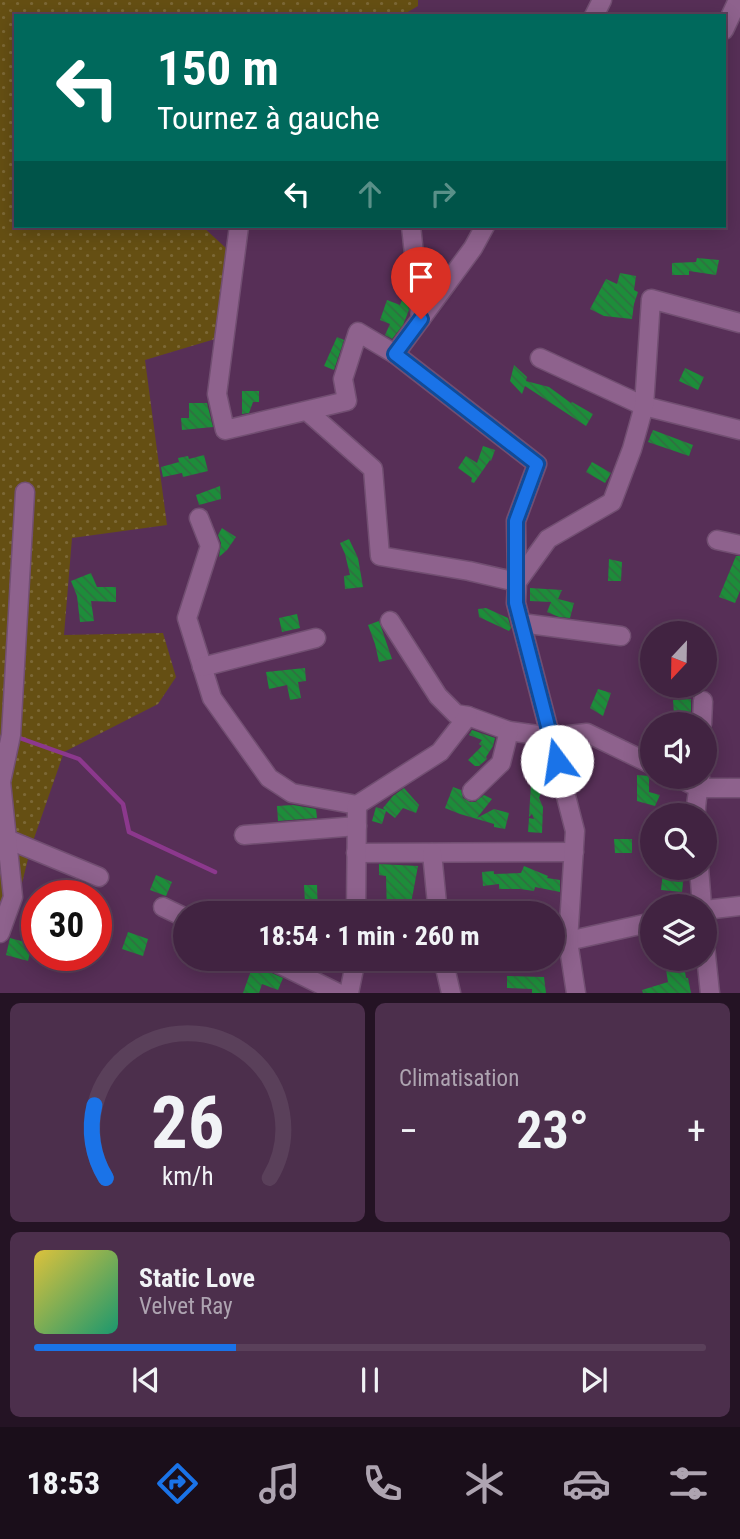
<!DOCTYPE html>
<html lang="fr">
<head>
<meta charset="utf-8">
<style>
  body { margin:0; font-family:"Roboto Condensed",sans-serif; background:#4c2f4c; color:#f1f3f6; height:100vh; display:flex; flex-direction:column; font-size:26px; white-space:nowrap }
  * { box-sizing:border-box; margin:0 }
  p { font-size:23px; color:#aea4b1 }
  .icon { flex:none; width:38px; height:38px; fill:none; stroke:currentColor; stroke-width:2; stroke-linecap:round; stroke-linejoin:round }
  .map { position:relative; height:993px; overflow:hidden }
  .sheet { display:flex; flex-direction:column; gap:10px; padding:10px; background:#241324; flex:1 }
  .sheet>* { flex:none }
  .banner { position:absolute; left:14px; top:14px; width:712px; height:214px; border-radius:0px; box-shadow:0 4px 18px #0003,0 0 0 2px #5a405a; background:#00695c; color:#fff; overflow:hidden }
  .needle { width:46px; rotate:202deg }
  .controls { position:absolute; left:640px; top:621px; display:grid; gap:14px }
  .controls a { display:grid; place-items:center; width:77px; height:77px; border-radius:50%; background:#412341; box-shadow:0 4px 18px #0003,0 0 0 2px #5a405a; font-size:35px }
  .speed { position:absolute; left:21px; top:880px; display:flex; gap:14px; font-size:35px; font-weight:700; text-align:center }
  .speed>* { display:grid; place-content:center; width:91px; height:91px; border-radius:50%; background:#412341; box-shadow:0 4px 18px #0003,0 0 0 2px #5a405a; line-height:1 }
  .speed .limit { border:10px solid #d22; background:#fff; color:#111 }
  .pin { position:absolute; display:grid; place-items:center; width:60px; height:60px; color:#fff; margin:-72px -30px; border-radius:50% 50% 50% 0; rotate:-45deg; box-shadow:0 0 7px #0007 }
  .pin .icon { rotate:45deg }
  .me { position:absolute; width:77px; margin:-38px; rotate:346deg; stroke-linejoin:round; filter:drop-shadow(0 0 5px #0008) }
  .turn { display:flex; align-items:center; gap:24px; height:147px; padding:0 28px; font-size:32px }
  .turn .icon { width:91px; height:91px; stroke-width:2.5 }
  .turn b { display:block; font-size:49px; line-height:60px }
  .lanes { display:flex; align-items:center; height:66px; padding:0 28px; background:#0003; justify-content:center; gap:35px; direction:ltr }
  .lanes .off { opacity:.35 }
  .big { font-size:52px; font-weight:700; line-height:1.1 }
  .sheet .tile { flex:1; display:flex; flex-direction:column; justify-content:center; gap:10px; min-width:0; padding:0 24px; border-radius:10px; background:#4c2f4c }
  .sheet .dial { align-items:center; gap:0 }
  .dial svg { height:182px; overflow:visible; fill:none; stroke:#5a405a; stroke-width:7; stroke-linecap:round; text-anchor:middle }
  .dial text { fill:#f1f3f6; stroke:none }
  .song { display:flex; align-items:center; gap:21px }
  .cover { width:84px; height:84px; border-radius:10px; background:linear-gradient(135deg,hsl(50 70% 55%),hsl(160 70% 35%)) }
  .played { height:7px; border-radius:4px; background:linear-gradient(90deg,#1a73e8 30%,#5a405a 30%) }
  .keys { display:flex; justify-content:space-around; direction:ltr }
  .heat { display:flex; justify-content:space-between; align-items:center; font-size:38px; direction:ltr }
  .sheet .tiles { flex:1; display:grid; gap:10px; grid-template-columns:1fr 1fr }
  .tile:last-child { grid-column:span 2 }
  .trip { position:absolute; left:173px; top:901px; width:392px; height:70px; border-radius:35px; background:#412341; box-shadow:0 4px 18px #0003,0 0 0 2px #5a405a; font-weight:700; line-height:70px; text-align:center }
  .tabs { display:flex; height:112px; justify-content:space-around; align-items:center; background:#1a0e1a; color:#aea4b1 }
  .tabs .icon { width:49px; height:49px }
  .tabs .on { color:#1a73e8 }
  .tabs b { font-size:32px; color:#f1f3f6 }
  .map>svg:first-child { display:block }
  .grass { fill:url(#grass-dots) }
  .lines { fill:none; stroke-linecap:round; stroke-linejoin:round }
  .stream { stroke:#8c388d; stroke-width:4.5 }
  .building { fill:url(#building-back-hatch) }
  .minor-casing { stroke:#724f72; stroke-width:21 }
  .minor { stroke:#8e628d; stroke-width:18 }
  .route-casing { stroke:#114b97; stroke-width:18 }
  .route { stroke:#1a73e8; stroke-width:12 }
</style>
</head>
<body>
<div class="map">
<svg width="740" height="993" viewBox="0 0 740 993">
  <defs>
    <pattern id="grass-dots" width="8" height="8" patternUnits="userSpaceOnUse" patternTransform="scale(1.75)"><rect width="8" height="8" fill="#654f13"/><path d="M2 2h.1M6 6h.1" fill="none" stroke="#7c6836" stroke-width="1.8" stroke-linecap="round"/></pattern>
    <pattern id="building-back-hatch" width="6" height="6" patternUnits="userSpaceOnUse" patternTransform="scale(1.75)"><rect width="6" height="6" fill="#1d8d3a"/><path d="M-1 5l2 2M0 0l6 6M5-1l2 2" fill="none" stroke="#307041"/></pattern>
  </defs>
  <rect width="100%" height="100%" fill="#572f57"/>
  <polygon class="grass" points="0,0 418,0 418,6 401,16 16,16 16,226 202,226 227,249 215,339 145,360 167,525 72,538 64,635 163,633 176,677 158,704 64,752 31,847 17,903 0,925"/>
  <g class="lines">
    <polyline class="stream" points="14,736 79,759 123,804 129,832 215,872"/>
  </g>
  <g class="building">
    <polygon points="697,258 719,260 716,275 689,271 689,275 672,275 672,263 696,262"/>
    <polygon points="620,273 636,276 634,290 638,292 634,304 632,319 604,316 590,309 606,279 617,284"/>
    <polygon points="387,300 400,305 402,300 408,303 409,310 403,325 392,339 385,335 390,324 380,320"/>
    <polygon points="337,337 344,340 334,370 324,366"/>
    <polygon points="514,365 527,377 526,381 549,387 571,403 572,402 593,414 586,426 525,386 522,394 510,381"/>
    <polygon points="685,368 704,377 698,390 679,381"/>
    <polygon points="242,391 259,391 259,402 253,402 249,413 242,414"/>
    <polygon points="189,403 207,403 213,427 182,430 181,418 189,418"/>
    <polygon points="653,430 693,445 689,456 648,442"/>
    <polygon points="483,446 495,450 491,461 490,460 474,483 471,482 472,478 458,468 466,456 477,463"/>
    <polygon points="204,455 208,471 183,477 182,473 163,477 161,467 179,462 178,458 188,456 189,459"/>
    <polygon points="592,462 611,473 605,483 586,472"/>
    <polygon points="220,486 221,499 199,505 196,495"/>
    <polygon points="222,528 236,537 227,550 219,557 221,543 218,535"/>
    <polygon points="349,539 358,558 363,587 345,589 344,576 350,575 345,554 340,543"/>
    <polygon points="736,556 740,556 740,591 735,603 719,597"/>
    <polygon points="609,559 622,562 621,581 608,581"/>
    <polygon points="91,573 97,587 116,587 116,602 91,601 94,621 80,622 77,596 71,581"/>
    <polygon points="530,588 562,590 558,599 574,603 570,618 559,617 547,612 551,602 530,601"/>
    <polygon points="486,608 508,618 511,628 509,631 479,617 478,609"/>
    <polygon points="297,614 300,628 282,632 279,618"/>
    <polygon points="379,621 392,659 379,662 375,644 368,625"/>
    <polygon points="305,668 306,681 298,682 301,698 290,700 287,685 269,689 266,672"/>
    <polygon points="598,689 611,693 603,716 590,708"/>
    <polygon points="691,699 691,713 674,714 673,700"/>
    <polygon points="472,730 495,738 493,746 486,757 487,759 479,766 475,766 468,760 482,746 479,744 482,740 469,735"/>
    <polygon points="637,775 649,776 649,792 660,795 655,806 637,801"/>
    <polygon points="537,776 546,780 539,798 543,807 542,833 528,832 529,818 534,819 532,814 529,817 531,783 533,786"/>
    <polygon points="453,787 461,790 463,798 470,802 475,802 484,795 492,799 477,818 494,809 509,813 505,829 494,827 494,824 460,814 445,808"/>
    <polygon points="404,788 419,805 416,813 403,808 395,818 386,811 382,824 372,821 376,807 385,810 383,808 393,796"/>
    <polygon points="293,805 316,809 317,818 278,821 277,806"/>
    <polygon points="614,839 632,839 632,853 615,853"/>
    <polygon points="379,864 418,866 409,914 387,914 386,876 379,875"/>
    <polygon points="524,866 548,876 547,878 560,880 560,892 535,887 534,891 520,889 499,889 499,884 483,886 482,872 494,871 494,874 521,873"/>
    <polygon points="663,872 684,874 682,892 661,890"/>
    <polygon points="156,875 172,882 166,896 150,890"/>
    <polygon points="304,885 317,885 318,913 311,914 302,910 305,903"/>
    <polygon points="128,932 148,939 143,956 122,949"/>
    <polygon points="10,938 32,944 28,961 6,955"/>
    <polygon points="683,960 686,978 688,978 691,993 643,993 642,990 668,982 665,963"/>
    <polygon points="253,965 283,978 278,990 262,984 259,993 243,993"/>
    <polygon points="507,976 544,977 546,993 532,993 532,989 507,988"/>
  </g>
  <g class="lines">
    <defs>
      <g id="minor">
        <polyline points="594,16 602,0"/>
        <polyline points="724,30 738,0"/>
        <polyline points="239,226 217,394 225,430 347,401 343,379 358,332 395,354 537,464 516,521 517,582 469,571 380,556 373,469 307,411"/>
        <polyline points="411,226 421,319"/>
        <polyline points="395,354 473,248 485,226"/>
        <polyline points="540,358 644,406 740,430"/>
        <polyline points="199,518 210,546 187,618 212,698 269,778 292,793 357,805"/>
        <polyline points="717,540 740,545"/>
        <polyline points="390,621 438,696 456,714 468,716 509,731 552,737 587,733 653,765"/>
        <polyline points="521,623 621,636"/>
        <polyline points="202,667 316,638"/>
        <polyline points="702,724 703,701"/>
        <polyline points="677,777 699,788 740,788"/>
        <polyline points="472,791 501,763 509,731"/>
        <path d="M696 816C695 802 699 790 700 777"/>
        <polyline points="244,835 357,826"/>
        <polyline points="7,839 99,877"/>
        <polyline points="356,853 574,852"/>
        <polyline points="432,853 438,914"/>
        <polyline points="699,868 702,906"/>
        <polyline points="163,907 186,918"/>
        <polyline points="705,910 740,906"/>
        <polyline points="356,914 357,805 440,752 468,716"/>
        <polyline points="0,933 13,897 1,782 11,735 25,492"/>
        <polyline points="553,943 568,941 653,922"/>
        <polyline points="705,946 710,993"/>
        <polyline points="269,959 338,993"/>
        <polyline points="443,959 451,993"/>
        <polyline points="356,963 397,959"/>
        <polyline points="349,993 356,959"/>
        <polyline points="576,993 568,941 575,831 516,603 517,582 548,539 612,502 632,449 644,406 651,299 740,323"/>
      </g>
    </defs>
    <use href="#minor" class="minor-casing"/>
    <use href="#minor" class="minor"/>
  </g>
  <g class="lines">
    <defs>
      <polyline id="route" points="421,319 395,354 537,464 516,521 516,603 557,761"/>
    </defs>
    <use href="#route" class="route-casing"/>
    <use href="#route" class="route"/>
  </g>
</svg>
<div class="controls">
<a><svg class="needle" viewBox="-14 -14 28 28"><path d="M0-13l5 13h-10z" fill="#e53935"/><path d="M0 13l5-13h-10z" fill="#aea4b1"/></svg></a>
<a><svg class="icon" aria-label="sound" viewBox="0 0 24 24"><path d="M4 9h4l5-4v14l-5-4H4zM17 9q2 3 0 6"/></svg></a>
<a><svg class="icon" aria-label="search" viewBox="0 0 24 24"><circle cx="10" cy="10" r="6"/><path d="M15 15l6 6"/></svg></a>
<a><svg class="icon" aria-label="layers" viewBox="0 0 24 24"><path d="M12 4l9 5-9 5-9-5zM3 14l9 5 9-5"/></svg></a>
</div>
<div class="speed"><div class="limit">30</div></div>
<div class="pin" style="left:421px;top:319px;background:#d93025"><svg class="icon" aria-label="arrive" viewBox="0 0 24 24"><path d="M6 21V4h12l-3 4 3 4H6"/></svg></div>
<svg class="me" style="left:557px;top:761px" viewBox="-20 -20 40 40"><circle r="19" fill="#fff"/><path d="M0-13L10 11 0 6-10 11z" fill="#1a73e8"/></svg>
<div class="trip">18:54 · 1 min · 260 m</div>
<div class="banner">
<div class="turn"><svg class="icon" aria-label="left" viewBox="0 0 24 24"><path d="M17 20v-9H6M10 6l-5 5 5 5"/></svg><div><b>150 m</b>Tournez à gauche</div></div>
<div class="lanes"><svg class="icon" aria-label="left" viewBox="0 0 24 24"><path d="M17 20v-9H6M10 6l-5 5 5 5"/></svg><svg class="icon off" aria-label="ahead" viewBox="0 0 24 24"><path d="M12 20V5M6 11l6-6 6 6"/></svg><svg class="icon off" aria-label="right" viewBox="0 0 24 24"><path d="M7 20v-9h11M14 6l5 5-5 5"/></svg></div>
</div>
</div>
<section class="sheet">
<div class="tiles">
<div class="tile dial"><svg viewBox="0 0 100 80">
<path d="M14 69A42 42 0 1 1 86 69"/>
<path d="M14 69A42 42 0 0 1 9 37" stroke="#1a73e8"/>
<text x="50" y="56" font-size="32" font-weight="700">26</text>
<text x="50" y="72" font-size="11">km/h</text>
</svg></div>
<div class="tile"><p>Climatisation</p>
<div class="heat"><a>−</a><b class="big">23°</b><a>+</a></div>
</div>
<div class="tile">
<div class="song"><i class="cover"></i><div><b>Static Love</b><p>Velvet Ray</p></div></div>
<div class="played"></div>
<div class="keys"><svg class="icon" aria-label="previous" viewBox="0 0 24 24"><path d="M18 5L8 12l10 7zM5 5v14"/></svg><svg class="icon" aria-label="pause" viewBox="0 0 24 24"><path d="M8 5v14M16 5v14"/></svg><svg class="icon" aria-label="next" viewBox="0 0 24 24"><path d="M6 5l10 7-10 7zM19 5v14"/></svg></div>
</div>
</div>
</section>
<nav class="tabs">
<b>18:53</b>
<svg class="icon on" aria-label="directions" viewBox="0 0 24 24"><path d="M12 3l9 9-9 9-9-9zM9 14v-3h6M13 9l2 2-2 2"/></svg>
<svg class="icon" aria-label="music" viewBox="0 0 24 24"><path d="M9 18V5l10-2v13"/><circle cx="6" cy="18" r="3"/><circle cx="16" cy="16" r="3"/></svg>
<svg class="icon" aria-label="phone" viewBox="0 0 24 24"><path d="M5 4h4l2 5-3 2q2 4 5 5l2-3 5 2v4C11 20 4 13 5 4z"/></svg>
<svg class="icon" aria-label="climate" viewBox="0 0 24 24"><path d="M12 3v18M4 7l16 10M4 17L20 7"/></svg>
<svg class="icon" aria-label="car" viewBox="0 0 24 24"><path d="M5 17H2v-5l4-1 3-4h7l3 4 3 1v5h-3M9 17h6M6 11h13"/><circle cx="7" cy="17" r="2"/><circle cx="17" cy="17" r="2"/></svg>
<svg class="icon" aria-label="filters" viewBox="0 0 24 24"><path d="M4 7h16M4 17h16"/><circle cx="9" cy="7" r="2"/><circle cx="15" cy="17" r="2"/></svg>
</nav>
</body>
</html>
